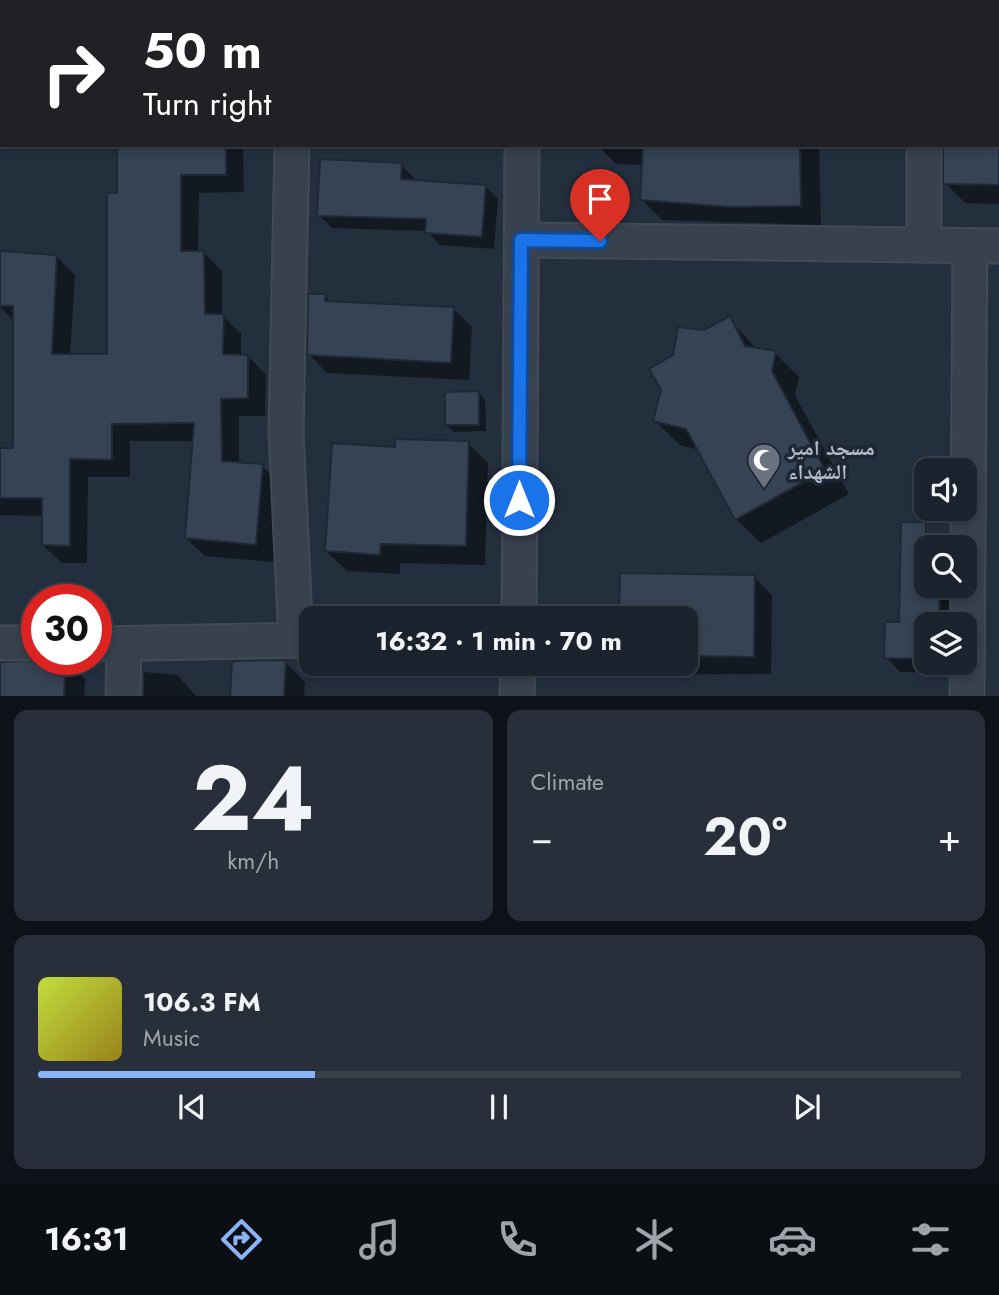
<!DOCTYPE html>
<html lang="en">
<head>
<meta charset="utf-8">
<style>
  body { margin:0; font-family:Jost,"Noto Naskh Arabic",sans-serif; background:#282f3a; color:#f1f3f6; height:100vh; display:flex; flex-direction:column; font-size:26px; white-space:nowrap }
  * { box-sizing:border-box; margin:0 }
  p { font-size:23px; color:#a0a4aa }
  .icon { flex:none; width:38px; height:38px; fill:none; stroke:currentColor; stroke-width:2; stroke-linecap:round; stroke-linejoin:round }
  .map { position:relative; height:696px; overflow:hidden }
  .drawer { display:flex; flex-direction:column; gap:14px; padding:14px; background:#0f1319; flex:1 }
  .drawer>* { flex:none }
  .top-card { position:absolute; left:0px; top:0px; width:999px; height:147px; box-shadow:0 4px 10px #0003,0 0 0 2px #39404a; background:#202124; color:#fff; overflow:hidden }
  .controls { position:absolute; left:914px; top:458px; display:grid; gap:14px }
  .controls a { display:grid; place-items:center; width:63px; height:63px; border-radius:14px; background:#1b232e; box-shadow:0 4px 10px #0003,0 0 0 2px #39404a; font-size:35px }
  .speed { position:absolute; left:21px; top:584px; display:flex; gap:14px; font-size:35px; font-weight:700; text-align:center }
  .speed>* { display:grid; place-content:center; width:91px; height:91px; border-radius:50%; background:#1b232e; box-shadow:0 4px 10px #0003,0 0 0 2px #39404a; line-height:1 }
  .speed .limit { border:10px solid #d22; background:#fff; color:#111 }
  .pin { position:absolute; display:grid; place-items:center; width:60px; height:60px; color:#fff; margin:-72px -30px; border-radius:50% 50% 50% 0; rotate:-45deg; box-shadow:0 0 7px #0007 }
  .pin .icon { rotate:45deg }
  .me { position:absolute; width:77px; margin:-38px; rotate:0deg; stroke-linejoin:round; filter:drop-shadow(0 0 5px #0008) }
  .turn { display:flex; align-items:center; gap:24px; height:147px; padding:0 28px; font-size:32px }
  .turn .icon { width:91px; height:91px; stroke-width:2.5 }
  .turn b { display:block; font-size:49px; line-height:60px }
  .big { font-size:52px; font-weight:700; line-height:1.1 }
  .drawer .widget { flex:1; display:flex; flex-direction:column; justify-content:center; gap:10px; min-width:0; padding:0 24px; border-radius:14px; background:#282f3a }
  .drawer .dial { align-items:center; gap:0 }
  .dial b { font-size:91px; line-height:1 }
  .song { display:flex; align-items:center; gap:21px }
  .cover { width:84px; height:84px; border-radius:10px; background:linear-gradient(135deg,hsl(70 70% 55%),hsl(50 70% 35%)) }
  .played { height:7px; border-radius:4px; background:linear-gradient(90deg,#8ab4f8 30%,#39404a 30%) }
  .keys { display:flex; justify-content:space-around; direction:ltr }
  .heat { display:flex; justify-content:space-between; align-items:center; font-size:38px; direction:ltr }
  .drawer .tiles { flex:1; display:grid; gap:14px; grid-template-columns:1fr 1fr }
  .widget:last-child { grid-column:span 2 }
  .trip { position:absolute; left:299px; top:606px; width:399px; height:70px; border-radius:14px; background:#1b232e; box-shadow:0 4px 10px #0003,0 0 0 2px #39404a; font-weight:700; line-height:70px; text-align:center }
  .tab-bar { display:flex; height:112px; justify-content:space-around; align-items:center; background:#0b0e12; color:#a0a4aa }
  .tab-bar .icon { width:49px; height:49px }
  .tab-bar .current { color:#8ab4f8 }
  .tab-bar b { font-size:32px; color:#f1f3f6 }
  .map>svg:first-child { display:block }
  .shadow { fill:#0007 }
  .building { fill:#364354; stroke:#1f2835; stroke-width:2 }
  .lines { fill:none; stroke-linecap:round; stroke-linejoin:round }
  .minor-casing { stroke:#414a57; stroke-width:37 }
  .minor { stroke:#38414e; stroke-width:33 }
  .route-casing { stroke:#114b97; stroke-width:18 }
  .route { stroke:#1a73e8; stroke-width:12 }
  .labels { text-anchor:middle; stroke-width:7; stroke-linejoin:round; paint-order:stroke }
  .poi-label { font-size:21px; font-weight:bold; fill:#b4bcc9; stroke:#1d2633; text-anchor:start }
</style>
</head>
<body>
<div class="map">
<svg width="999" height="697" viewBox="0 0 999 697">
  <rect width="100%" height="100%" fill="#242f3e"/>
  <g class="shadow">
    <polygon points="0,0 99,0 2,2 2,64"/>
    <rect x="136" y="0" width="112" height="2"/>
    <polygon points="332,0 441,0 441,2"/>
    <polygon points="563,0 658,0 563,2"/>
    <rect x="755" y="0" width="159" height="2"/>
    <polygon points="963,0 999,0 999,204 965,203 945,183 998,145 998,2"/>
    <polygon points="118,145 243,145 244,192 199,193 198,253 204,253 222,271 222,315 241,334 241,356 248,356 266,375 265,416 239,416 239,464 262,466 280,484 274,562 205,556 186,538 195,441 130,441 130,477 88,477 87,563 62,563 43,545 44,516 0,515 0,450 14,450 15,322 0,307 0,267 57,257 75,275 70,355 109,356"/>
    <polygon points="597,145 819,145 821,225 662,220 642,200 644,165 616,164"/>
    <polygon points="401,165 414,178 414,182 485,186 498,199 494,249 440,245 427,231 332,228 319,215"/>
    <polygon points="325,296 332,303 453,309 472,327 469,380 327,373 309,354"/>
    <polygon points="729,318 757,350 775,353 799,377 795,396 849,494 761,543 736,519 699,450 680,445 655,421 674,357 705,332"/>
    <polygon points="478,392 485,400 486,431 454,432 447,425"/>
    <polygon points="468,443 488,463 485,565 400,563 400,574 347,571 326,551 397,449"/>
    <polygon points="754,577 772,595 771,674 638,675 626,663 686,663 686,618"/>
    <polygon points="926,586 954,586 953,625 926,625 926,663 947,663 947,672 900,672 886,657 900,624"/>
    <polygon points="47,660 66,660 85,679 84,697 0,697 0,664 37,664"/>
    <polygon points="285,662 305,682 304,697 231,697"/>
    <polygon points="144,672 177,675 197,697 144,697"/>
  </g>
  <g class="building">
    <polygon points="117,145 226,145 226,175 181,175 181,251 204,251 205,314 224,314 223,354 248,355 248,398 221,399 222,461 263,464 256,545 185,538 194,423 112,424 112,460 70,459 70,546 42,545 42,498 0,498 0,448 13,448 13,306 0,306 0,251 57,255 52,354 107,354 107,193 117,193"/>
    <polygon points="643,145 800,145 801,206 729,207 640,200"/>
    <polygon points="943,145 999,145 999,185 943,184"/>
    <polygon points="320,159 402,163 401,179 486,185 482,237 425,233 426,219 317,216"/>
    <polygon points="308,294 326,294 325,301 454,307 451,363 307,355"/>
    <polygon points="730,316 745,346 776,351 772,371 825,470 735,520 686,429 653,421 661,390 649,369 673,355 678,327 704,330"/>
    <polygon points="479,391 479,425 445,425 445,392"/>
    <polygon points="395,439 469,441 466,546 381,544 380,555 325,551 332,443 395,447"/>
    <polygon points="901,522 926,522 926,586 940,586 939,621 926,625 926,659 884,658 885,622 899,622"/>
    <polygon points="620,573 755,575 754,657 686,656 686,618 619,618"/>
    <polygon points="46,660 66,660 64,697 0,697 0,662"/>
    <polygon points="286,660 284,697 230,697 232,661"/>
  </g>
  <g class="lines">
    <defs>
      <g id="minor">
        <polyline points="924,0 924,2"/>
        <polyline points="296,2 296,0"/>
        <polyline points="524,2 524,0"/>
        <polyline points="292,145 286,432 296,640"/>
        <polyline points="924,145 924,245"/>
        <polyline points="521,240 999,246"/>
        <polyline points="519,618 522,145"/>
        <polyline points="0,643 37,643"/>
        <polyline points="96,644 312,640"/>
        <polyline points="123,697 124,644"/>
        <polyline points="517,697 518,663"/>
        <polyline points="967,697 970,246"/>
      </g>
    </defs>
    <use href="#minor" class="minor-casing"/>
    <use href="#minor" class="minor"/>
  </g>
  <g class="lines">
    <defs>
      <polyline id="route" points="519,500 521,240 600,241"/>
    </defs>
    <use href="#route" class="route-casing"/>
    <use href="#route" class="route"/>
  </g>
  <defs>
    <symbol id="mosque-pin" viewBox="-11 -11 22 30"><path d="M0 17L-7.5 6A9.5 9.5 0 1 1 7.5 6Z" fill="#6b7280" stroke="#1d2633"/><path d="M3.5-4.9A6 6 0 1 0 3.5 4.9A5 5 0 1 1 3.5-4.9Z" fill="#fff"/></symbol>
  </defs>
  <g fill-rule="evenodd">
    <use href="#mosque-pin" x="745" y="441" width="38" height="52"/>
  </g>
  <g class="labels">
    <g class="poi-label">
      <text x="788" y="455">مسجد امير<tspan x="788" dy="24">الشهداء</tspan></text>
    </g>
  </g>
</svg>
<div class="controls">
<a><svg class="icon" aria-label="sound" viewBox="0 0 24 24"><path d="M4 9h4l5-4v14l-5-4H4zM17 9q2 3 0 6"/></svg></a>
<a><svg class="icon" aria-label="search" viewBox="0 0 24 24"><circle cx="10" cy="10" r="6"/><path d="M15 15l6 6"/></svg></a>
<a><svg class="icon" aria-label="layers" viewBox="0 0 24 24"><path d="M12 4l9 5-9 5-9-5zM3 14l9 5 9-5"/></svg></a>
</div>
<div class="speed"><div class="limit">30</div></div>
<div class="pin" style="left:600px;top:241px;background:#d93025"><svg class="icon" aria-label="arrive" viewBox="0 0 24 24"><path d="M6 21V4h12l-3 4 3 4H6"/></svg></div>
<svg class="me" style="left:519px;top:500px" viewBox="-20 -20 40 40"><circle r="17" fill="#1a73e8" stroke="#fff" stroke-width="3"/><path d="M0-11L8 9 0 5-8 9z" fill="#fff"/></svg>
<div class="trip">16:32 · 1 min · 70 m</div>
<div class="top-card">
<div class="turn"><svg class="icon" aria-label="right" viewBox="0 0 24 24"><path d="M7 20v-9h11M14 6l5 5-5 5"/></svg><div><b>50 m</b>Turn right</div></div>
</div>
</div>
<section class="drawer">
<div class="tiles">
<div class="widget dial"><b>24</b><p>km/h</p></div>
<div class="widget"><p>Climate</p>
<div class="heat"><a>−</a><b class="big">20°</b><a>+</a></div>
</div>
<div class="widget">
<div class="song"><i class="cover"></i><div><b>106.3 FM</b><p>Music</p></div></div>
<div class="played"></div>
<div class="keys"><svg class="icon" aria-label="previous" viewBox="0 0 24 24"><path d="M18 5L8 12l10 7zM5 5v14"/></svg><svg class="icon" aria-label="pause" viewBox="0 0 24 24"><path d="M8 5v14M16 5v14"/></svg><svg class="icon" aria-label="next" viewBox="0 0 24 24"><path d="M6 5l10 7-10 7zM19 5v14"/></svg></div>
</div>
</div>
</section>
<nav class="tab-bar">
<b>16:31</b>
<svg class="icon current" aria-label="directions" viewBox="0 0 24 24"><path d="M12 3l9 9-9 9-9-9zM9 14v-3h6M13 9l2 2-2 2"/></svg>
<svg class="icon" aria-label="music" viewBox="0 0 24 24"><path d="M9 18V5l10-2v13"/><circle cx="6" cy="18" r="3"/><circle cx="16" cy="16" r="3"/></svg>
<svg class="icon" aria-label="phone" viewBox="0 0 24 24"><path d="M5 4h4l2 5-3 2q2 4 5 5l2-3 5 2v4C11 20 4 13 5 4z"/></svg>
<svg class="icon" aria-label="climate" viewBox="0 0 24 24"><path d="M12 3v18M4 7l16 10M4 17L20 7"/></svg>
<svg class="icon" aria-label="car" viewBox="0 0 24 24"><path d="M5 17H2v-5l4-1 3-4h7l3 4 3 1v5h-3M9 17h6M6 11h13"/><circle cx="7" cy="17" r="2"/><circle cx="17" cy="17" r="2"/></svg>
<svg class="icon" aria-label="filters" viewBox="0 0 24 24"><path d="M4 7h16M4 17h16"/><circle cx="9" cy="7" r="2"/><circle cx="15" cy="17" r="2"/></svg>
</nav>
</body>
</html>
